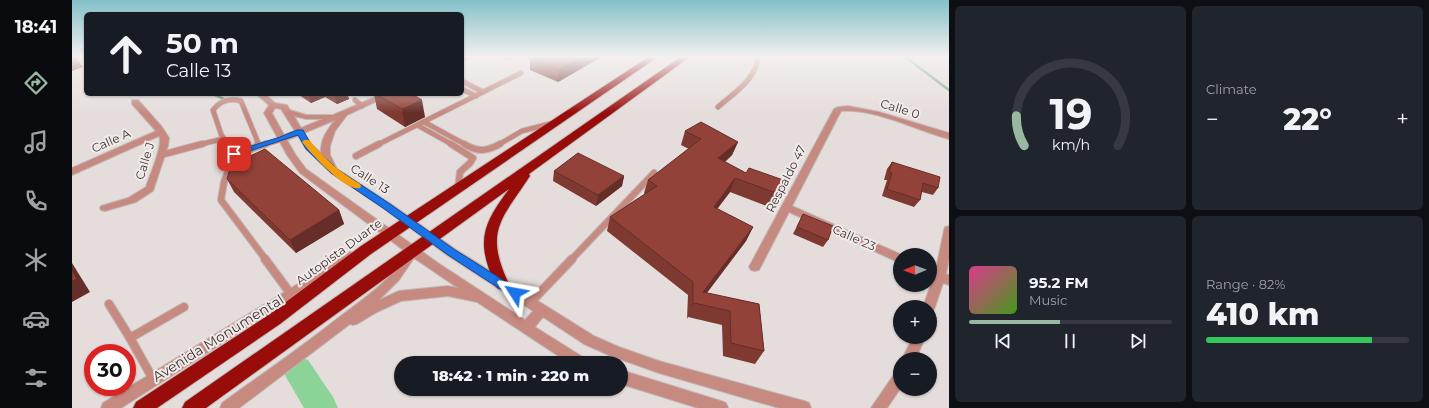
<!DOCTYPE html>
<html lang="en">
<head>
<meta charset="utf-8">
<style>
  body { margin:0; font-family:Montserrat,sans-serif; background:#20242c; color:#f1f3f6; height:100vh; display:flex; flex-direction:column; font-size:15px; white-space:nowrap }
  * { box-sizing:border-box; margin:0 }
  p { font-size:13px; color:#9ea1a6 }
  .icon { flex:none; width:22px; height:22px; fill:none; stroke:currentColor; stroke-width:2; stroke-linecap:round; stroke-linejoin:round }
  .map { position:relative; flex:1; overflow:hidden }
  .panel { display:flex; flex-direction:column; gap:6px; padding:6px; background:#0d0f14; width:480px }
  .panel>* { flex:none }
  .guide { position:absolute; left:12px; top:12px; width:380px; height:84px; border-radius:6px; box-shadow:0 1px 3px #0004; background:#171b24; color:#f1f3f6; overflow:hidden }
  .needle { width:26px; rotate:269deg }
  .controls { position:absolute; left:821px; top:248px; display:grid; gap:8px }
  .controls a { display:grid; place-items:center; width:44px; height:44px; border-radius:50%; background:#171b24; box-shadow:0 1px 3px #0004; font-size:20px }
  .speed { position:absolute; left:12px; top:344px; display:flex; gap:8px; font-size:20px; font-weight:700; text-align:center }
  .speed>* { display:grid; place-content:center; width:52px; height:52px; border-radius:50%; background:#171b24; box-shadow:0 1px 3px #0004; line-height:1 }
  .speed .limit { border:6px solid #d22; background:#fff; color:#111 }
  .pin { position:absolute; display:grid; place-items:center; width:34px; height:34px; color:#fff; margin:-17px; border-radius:8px; box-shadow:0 2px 6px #0006 }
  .me { position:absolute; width:44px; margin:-22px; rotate:304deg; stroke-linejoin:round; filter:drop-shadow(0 0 3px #0008) }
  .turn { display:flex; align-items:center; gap:14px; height:84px; padding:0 16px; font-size:18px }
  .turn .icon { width:52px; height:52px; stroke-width:2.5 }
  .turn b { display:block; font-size:28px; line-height:34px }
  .big { font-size:30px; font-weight:800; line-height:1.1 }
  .panel .widget { flex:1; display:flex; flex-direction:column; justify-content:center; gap:6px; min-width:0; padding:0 14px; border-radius:6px; background:#20242c }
  .panel .dial { align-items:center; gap:0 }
  .dial svg { height:104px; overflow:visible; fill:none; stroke:#363941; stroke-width:7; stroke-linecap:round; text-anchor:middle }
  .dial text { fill:#f1f3f6; stroke:none }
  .song { display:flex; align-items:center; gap:12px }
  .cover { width:48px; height:48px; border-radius:6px; background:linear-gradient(135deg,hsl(330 70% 55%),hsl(100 70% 35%)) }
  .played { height:4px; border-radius:2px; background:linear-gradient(90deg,#98b8a2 45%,#363941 45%) }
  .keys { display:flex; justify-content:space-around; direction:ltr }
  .heat { display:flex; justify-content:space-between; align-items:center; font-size:22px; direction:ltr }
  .charge { height:6px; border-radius:3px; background:linear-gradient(90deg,#34c759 82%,#363941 0) }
  .panel .tiles { flex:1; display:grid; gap:6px; grid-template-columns:repeat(2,1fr) }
  .trip { position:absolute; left:322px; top:356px; width:234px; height:40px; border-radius:20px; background:#171b24; box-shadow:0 1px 3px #0004; font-weight:800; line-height:40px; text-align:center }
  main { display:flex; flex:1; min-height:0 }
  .tab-bar { display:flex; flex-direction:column; width:72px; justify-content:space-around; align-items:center; background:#090b0e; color:#9ea1a6 }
  .tab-bar .icon { width:28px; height:28px }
  .tab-bar .active { color:#98b8a2 }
  .tab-bar b { font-size:18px; color:#f1f3f6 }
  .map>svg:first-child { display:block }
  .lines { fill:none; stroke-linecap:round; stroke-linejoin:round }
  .stream { stroke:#73a47a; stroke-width:2.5 }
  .river { fill:#8cd398; fill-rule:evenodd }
  .service-far2-casing { stroke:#bfb8b6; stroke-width:6 }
  .service-far1-casing { stroke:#bfb8b6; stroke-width:8 }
  .service-casing { stroke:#bfb8b6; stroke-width:10 }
  .minor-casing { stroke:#bfb8b6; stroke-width:2 }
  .motorway-casing { stroke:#bfb8b6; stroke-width:2 }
  .service-far2 { stroke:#c78a81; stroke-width:4.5 }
  .service-far1 { stroke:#c78a81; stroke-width:6 }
  .service { stroke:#c78a81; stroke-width:8 }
  .minor { fill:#c78a81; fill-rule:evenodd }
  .motorway { fill:#980c0a; fill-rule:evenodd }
  .wall { fill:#7e3931 }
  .shaded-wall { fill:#662e28 }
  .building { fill:#924239; stroke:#662e28 }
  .route { fill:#1a73e8; stroke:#114b97 }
  .slow { fill:#f59e0b }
  .labels { text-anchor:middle; stroke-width:4; stroke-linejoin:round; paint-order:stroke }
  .street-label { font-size:12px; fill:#393635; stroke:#f2eae8 }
  .near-street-label { font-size:14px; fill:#393635; stroke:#f2eae8 }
</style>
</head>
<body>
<main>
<nav class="tab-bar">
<b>18:41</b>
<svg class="icon active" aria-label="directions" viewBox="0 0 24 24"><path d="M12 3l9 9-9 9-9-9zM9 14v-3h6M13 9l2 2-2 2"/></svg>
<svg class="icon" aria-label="music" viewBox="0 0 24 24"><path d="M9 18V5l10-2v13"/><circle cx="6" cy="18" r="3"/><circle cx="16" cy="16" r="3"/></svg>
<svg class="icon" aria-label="phone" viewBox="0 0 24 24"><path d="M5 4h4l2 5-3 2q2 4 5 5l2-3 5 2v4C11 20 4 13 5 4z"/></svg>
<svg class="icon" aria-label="climate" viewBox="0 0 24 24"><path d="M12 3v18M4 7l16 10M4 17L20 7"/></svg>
<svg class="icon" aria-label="car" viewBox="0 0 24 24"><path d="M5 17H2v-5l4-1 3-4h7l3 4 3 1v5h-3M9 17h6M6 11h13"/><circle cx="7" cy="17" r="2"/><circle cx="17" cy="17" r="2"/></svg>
<svg class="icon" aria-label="filters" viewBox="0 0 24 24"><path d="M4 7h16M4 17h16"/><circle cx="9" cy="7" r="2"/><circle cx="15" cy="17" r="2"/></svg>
</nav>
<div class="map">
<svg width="877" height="408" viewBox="0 0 877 408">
  <rect width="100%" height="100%" fill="#e5dddb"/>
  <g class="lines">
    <g class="stream">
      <polyline points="832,56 877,90"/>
      <polyline points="141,94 152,99"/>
    </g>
    <polygon class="river" points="225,356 236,360 261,397 266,408 232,408 210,370 214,360"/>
    <defs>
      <g id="service-far2">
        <polyline points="432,56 437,58"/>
        <polyline points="390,81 411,92"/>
        <polyline points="390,89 404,96"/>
        <polyline points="283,100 290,106"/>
        <path d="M646 107C662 93 685 79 686 56"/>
        <polyline points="352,122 394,145"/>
        <polyline points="345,125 381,145"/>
        <polyline points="126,145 150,139"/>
        <path d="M155 145 149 134 141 110C148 101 158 98 169 101L187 145"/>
        <polyline points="191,145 211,139"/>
        <polyline points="305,145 449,73"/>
        <polyline points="426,145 450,131 481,123"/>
      </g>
      <g id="service-far1">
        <polyline points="154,144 163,154"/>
        <polyline points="186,144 187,146"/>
        <polyline points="379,144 401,158 398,163 388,172 386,188"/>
        <path d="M392 144C405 152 414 152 428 144"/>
        <polyline points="89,155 130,144"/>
        <polyline points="284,156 307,144"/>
        <polyline points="194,260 149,200 152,182 163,154 194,144"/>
        <polyline points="499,260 582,173"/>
      </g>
      <g id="service">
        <polyline points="193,259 218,293"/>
        <polyline points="458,303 500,259"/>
        <polyline points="37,304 58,338 112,307"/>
        <polyline points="58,338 81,379"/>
      </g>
      <g id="minor">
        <polygon points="394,56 402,56 390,62 390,57"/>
        <path d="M184 94H193L203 103 215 105 218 110 234 115H261L310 94H320L275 115 263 131 258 146V155L265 169 319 204 383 249 522 336 547 347 587 361 732 401 737 403 739 408H707L587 373 539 356 512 344 471 317 463 327 514 359 516 363H497L405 302 376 296 329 301 305 312 285 324 281 325 278 324 167 408H148L150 403C190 374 231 346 270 315 294 297 321 279 334 252L228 173 215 155 192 113 197 105ZM203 108 209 109 223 131 212 135 200 113ZM222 116 234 119H251L229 128ZM263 120C255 130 248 140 249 153L240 145 232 133ZM226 136 234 149 259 173 311 208 375 255 461 311 453 320 366 263 234 169 223 154 215 140ZM342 258 386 288 376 286 327 291 307 300 327 280Z"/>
        <path d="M60 100H66L90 127 97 138 96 146 81 191 64 202 33 211 29 210 28 208 29 206 56 198 74 187C77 177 92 144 87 136L0 175V168L84 131 60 104Z"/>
        <path d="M776 106 807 112 877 133V139C842 130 806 109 769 111L720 206 830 255H828V263L717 212 687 270 683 271 679 270 677 267 762 109 766 107Z"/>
        <polygon points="877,226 877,259 874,274 877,275 877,285 871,283 863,307 861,311 858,312 858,307 851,307 861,278 858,277 858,267 864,269 872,230 873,227"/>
        <polygon points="278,252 282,253 284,256 282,259 49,408 29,408 31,403"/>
        <polygon points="841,337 853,337 844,359 830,359"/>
        <polygon points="549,370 649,401 654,403 656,408 626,408 549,384"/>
        <polygon points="828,371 828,389 815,408 799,408 823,373"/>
      </g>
      <g id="motorway">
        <polygon points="578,56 587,56 299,254 208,324 85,408 61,408 64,402 198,314 289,246"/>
        <path d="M610 56H619L457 174 458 176C429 220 412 231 437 284L435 288 430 290 425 288 423 284C404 242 410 225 437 189L134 408H110L113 402Z"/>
      </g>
    </defs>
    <use href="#service-far2" class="service-far2-casing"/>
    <use href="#service-far1" class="service-far1-casing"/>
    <use href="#service" class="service-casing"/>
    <use href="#minor" class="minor-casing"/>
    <use href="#motorway" class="motorway-casing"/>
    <use href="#service-far2" class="service-far2"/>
    <use href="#service-far1" class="service-far1"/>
    <use href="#service" class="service"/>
    <use href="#minor" class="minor"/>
    <use href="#motorway" class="motorway"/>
  </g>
  <g class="wall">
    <polygon points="463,56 531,56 486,82 458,70 458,58"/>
    <polygon points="227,94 275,94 277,99 265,104 253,97 239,103 227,95"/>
    <polygon points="302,94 340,94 353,117 333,127 305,109"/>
    <polygon points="613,131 666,142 660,155 653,162 674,173 714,181 700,208 658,192 645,209 681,227 674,241 635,293 687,304 692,351 683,364 651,356 650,325 616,317 615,319 616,295 535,231 538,217 573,194 572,193 576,180 617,149 609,145"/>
    <polygon points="820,162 866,188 861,195 850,192 848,200 842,207 810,196 815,180 812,180 815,169"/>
    <polygon points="482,171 552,176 550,186 524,206 481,181"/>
    <polygon points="155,179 267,210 272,224 224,253 162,192"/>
    <polygon points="731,214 756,240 751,247 721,234"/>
  </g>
  <g class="shaded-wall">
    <polygon points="0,56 4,56 11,67 0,71"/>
    <polygon points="512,56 531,56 486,82 487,70"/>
    <polygon points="236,94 252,94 253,97 239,103"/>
    <polygon points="262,94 275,94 277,99 265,104"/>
    <polygon points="350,100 353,117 333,127 330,109"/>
    <polygon points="666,142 660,155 641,172 646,158"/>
    <polygon points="552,176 550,186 524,206 526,195"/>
    <polygon points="663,178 658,192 636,221 642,207"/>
    <polygon points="267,210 272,224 224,253 218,240"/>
    <polygon points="681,227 674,241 626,304 631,292"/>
    <polygon points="0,263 18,292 0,302"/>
  </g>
  <g class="building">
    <polygon points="463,56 512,56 487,70 458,58"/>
    <polygon points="304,94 340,94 350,100 330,109"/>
    <polygon points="629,122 666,142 646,158 674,173 677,168 714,181 707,194 663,178 642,207 681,227 631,292 687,304 692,351 659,343 658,311 622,303 621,305 621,282 538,217 585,186 576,180 629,139 613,131"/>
    <polygon points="193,149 267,210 218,240 155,179 159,165"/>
    <polygon points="506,153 552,176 526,195 482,171"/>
    <polygon points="820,162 868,177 866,188 851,183 848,200 815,189 820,173 817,172"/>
    <polygon points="731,214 761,226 756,240 725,227"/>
    <polygon points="0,270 5,279 0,281"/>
  </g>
  <linearGradient id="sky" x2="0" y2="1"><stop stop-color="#83c0c8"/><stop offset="0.5" stop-color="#f3f0ef"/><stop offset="1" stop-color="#f3f0ef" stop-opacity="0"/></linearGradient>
  <rect width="877" height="113" fill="url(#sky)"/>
  <polygon class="route" points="225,130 231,130 240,146 265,169 318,204 383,250 447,290 448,293 447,296 443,297 439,296 376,255 311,208 259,173 234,149 226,135 165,155 160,155 158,154 160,152 208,137"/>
  <path class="slow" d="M232 140H237C255 161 265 170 288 184L289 186 288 188C273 192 239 153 230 142Z"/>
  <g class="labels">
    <g class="street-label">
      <text transform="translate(828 109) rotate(17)" y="4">Calle 0</text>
      <text transform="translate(39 141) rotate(-24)" y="4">Calle A</text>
      <text transform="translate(73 161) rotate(-73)" y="4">Calle J</text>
      <text transform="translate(298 179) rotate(33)" y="4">Calle 13</text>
      <text transform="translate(714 179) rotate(-63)" y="4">Respaldo 47</text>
      <text transform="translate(782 238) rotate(24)" y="4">Calle 23</text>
      <text transform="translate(267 252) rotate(-36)" y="4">Autopista Duarte</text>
    </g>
    <g class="near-street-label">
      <text transform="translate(146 338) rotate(-32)" y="5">Avenida Monumental</text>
    </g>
  </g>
</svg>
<div class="controls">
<a><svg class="needle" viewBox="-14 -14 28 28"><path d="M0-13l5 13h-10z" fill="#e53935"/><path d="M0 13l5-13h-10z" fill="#9ea1a6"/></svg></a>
<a>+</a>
<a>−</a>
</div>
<div class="speed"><div class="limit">30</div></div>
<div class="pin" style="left:162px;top:154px;background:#d93025"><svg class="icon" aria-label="arrive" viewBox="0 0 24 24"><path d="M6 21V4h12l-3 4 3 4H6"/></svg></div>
<svg class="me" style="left:443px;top:293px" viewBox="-20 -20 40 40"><path d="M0-17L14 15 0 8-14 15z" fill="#1a73e8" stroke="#fff" stroke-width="4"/></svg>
<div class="trip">18:42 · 1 min · 220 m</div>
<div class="guide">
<div class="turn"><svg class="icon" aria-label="ahead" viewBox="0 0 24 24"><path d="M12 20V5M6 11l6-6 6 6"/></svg><div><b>50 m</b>Calle 13</div></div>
</div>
</div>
<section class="panel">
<div class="tiles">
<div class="widget dial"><svg viewBox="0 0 100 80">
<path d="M14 69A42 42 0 1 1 86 69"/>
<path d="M14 69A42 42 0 0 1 8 46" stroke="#98b8a2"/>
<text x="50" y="56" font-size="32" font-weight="700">19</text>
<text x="50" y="72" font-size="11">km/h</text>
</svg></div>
<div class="widget"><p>Climate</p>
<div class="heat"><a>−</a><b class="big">22°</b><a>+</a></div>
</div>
<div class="widget">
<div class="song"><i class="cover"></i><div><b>95.2 FM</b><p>Music</p></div></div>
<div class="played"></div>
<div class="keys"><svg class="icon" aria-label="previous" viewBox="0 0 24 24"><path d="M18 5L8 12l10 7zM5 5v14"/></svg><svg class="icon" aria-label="pause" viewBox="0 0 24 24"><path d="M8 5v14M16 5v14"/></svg><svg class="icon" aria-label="next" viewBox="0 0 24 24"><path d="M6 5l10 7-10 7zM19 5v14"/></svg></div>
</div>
<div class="widget"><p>Range · 82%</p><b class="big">410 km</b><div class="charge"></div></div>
</div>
</section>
</main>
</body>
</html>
